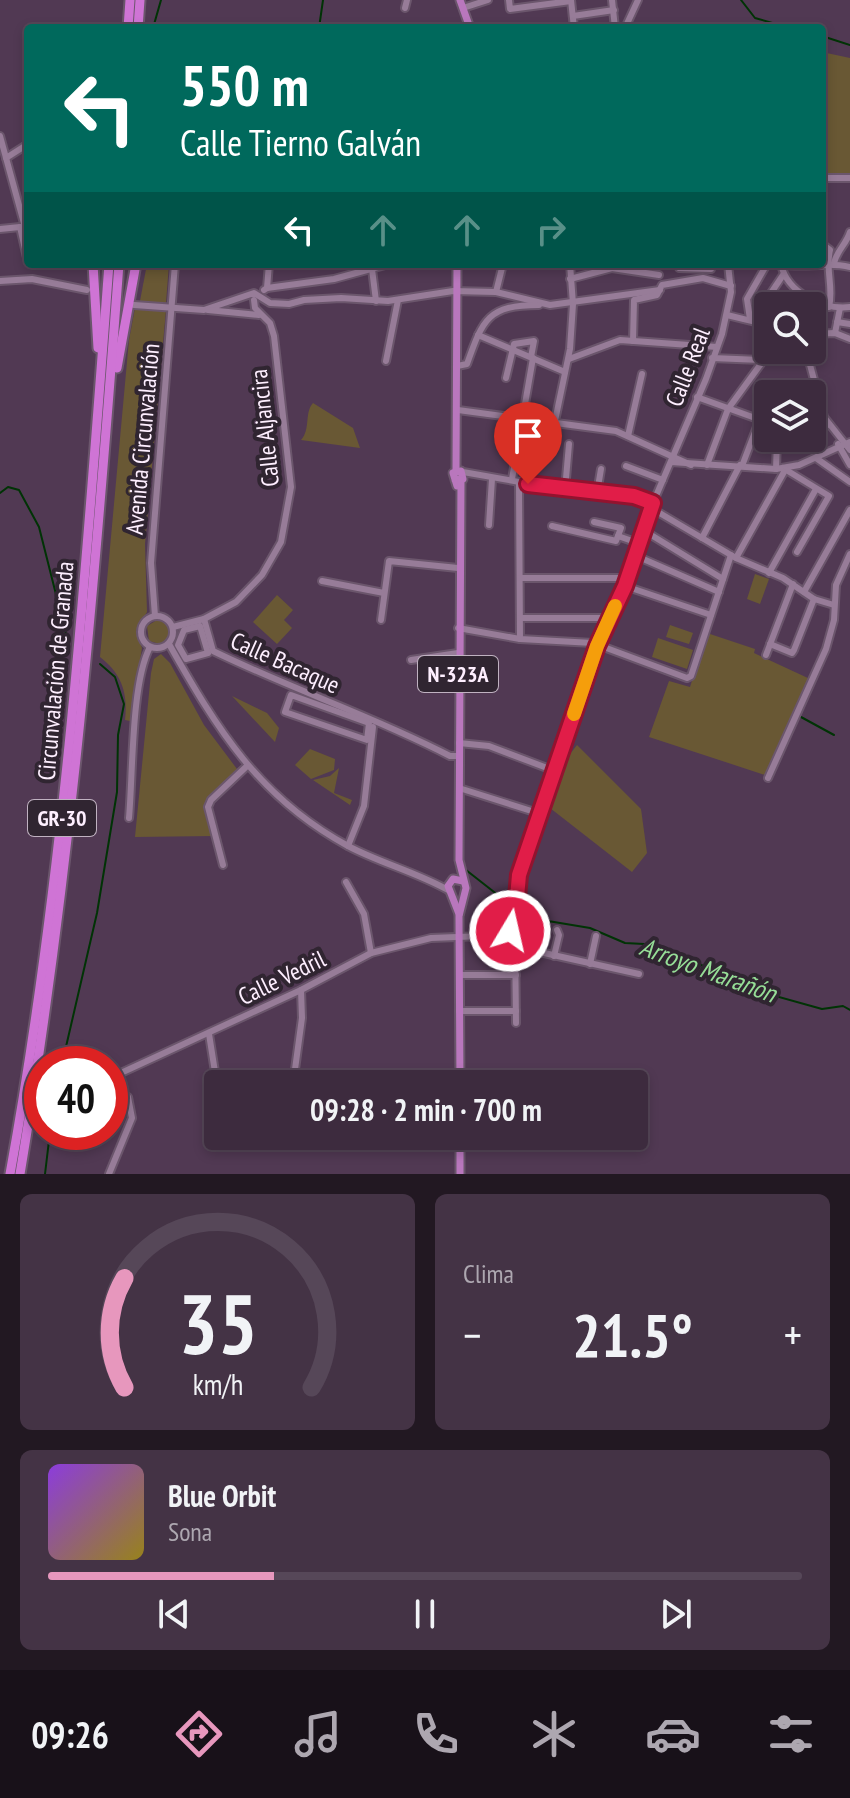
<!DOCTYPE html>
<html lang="es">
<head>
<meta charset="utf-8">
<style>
  body { margin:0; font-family:"PT Sans Narrow",sans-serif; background:#443345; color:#f1f3f6; height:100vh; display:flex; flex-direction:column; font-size:30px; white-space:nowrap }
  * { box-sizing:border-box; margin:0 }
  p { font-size:26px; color:#ada7b0 }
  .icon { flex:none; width:44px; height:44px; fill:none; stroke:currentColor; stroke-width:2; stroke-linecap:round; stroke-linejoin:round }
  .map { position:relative; height:1174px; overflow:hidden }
  .sheet { display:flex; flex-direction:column; gap:20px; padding:20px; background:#221822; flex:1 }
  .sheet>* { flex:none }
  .guide { position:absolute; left:24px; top:24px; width:802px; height:244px; border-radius:8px; box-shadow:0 4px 12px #0003,0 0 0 2px #564758; background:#00695c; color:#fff; overflow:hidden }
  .controls { position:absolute; left:754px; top:292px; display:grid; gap:16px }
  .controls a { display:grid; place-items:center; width:72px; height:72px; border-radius:8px; background:#3d2b3e; box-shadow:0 4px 12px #0003,0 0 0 2px #564758; font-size:40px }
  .speed { position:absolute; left:24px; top:1046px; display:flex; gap:16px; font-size:40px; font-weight:700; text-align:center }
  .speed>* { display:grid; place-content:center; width:104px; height:104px; border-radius:50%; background:#3d2b3e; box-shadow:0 4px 12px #0003,0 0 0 2px #564758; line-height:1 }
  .speed .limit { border:12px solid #d22; background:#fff; color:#111 }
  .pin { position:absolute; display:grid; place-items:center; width:68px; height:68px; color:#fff; margin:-82px -34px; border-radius:50% 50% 50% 0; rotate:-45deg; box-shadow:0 0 8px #0007 }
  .pin .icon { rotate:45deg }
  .me { position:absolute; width:88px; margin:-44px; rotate:9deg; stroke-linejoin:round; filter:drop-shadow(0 0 6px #0008) }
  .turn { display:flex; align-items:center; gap:28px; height:168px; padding:0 24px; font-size:36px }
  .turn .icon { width:104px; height:104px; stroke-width:2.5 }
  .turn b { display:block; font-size:56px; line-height:68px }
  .lanes { display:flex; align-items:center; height:76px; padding:0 24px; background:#0003; justify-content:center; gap:40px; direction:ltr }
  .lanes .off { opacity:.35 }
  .big { font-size:60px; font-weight:800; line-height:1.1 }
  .sheet .tile { flex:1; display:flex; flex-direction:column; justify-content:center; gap:12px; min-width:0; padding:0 28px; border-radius:12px; background:#443345 }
  .sheet .dial { align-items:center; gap:0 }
  .dial svg { height:208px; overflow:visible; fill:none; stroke:#564758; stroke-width:7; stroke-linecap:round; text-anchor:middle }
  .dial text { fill:#f1f3f6; stroke:none }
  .song { display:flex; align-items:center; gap:24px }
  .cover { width:96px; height:96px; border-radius:12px; background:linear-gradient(135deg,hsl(270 70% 55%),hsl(50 70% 35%)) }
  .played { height:8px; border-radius:4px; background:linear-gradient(90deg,#e797bd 30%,#564758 30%) }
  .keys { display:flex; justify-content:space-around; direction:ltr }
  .heat { display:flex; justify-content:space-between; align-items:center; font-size:44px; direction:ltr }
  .sheet .tiles { flex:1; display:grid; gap:20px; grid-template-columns:1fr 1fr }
  .tile:last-child { grid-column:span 2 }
  .trip { position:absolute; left:204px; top:1070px; width:444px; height:80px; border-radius:8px; background:#3d2b3e; box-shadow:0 4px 12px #0003,0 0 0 2px #564758; font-weight:800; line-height:80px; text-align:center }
  .menu { display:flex; height:128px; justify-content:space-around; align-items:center; background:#181119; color:#ada7b0 }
  .menu .icon { width:56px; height:56px }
  .menu .active { color:#e797bd }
  .menu b { font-size:36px; color:#f1f3f6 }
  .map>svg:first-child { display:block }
  .green { fill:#695834 }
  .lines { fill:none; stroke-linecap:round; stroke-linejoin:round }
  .stream { stroke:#003305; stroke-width:2 }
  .minor-casing { stroke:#6b566c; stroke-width:10 }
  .major-casing { stroke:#6b566c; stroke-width:11 }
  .highway-casing { stroke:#6b566c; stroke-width:13 }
  .minor { stroke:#977c98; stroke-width:6 }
  .major { stroke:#b977bd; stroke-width:7 }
  .highway { stroke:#cf74d5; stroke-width:9 }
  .route-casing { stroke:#92132f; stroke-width:20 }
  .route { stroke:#e11d48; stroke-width:14 }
  .slow { stroke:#f59e0b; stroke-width:14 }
  .labels { text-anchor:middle; stroke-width:8; stroke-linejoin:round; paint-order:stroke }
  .shield { fill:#302531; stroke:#c0b2c1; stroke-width:2 }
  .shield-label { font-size:22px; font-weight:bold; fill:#feefff }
  .street-label { font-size:24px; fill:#feefff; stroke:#302531 }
  .water-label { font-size:26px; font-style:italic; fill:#96de97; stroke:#302531 }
</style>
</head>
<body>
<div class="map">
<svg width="850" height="1174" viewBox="0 0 850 1174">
  <rect width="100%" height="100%" fill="#513953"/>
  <g class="green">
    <polygon points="822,52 850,58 850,175 822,174"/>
    <polygon points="147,264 169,264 166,303 140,301"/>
    <path d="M135 308 166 310 145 544 147 612 136 631 142 648 130 721 125 720C128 693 122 674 100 657L129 340Z"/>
    <path d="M313 403 353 428 360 448 301 440C311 429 304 413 313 403Z"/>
    <polygon points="755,574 769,579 760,604 747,599"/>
    <polygon points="277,595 293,610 284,620 292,628 277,644 253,622"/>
    <polygon points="157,620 165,622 170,628 169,637 160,644 149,641 147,626"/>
    <polygon points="670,625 693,633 689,644 666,637"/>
    <polygon points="707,633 755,649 754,653 810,679 765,775 649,737 669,681 690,687"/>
    <polygon points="658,638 693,650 687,669 652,657"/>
    <polygon points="161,654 170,663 204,725 237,769 206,801 206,817 214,836 135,837 151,673 154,659"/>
    <polygon points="232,696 267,713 279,728 275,742"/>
    <polygon points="577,745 641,809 647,853 632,872 550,808 560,767"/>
    <polygon points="310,749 335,759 334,770 311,779 295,765"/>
    <polygon points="339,768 334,793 352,800 350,805 313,780 330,776"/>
  </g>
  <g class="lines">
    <g class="stream">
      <polyline points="741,0 755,18 790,28"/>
      <polyline points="153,28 161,0"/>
      <polyline points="319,28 323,0"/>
      <polyline points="822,36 850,45"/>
      <polyline points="0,493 8,487 19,490 39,527 68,642"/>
      <polyline points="801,717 834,735"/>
      <polyline points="466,870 512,906"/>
      <polyline points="521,911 536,919 590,928 625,943 644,944 659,956 682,956 754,990 822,1009 843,1006 850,1010"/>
      <polyline points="62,1064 97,913 117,792 118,735 124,704 115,677 100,664"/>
      <polyline points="45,1174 50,1132"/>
    </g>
    <defs>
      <g id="minor">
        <polyline points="509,0 510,9 571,1"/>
        <polyline points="571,0 574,28"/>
        <polyline points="612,0 615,28"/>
        <polyline points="405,8 407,0"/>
        <polyline points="463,8 488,0"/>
        <polyline points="573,16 614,10"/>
        <polyline points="625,28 638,0"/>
        <polyline points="0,136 25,227"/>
        <polyline points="6,158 28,144"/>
        <polyline points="822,178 850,178"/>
        <polyline points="20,227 28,262"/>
        <polyline points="0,229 20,227"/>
        <path d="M822 244 830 250C825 270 834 287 829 307"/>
        <path d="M834 263C837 250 846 245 850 232"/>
        <polyline points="680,264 679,268 711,269"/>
        <path d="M780 264C804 269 827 261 850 267"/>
        <path d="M781 264C787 293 823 310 850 307"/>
        <polyline points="612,268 659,275"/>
        <polyline points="372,269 376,301"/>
        <polyline points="570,279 612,268"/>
        <polyline points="0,281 32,279 87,290"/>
        <polyline points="267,288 334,279 389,264"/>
        <polyline points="264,290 267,288 269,264"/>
        <polyline points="496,292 503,264"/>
        <polyline points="134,305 204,310 254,293 270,303 289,304 304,300 341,298 388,301 453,291 496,292 550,305 660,290"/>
        <polyline points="208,310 259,315"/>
        <polyline points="727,315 768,325"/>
        <polyline points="750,319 747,299 767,264"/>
        <polyline points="760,320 771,293 783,275"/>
        <polyline points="837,322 850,324"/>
        <polyline points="835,333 840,308"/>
        <polyline points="812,334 835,333 850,339"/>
        <polyline points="478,335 565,372"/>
        <polyline points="633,341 634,300 657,295 662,285 703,278 731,286"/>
        <polyline points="806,350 824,417 850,450"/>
        <polyline points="712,358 761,360"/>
        <polyline points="569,359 620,340 717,347"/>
        <polyline points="386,361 398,300"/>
        <path d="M457 366 467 364C483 319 488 305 539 305"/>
        <polyline points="506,378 514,344 534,341 531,357"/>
        <polyline points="769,394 770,391"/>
        <polyline points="697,397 758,419"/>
        <polyline points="458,410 616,431 691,465"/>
        <polyline points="555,421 570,349 573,304 570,264"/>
        <polyline points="812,434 829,424"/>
        <polyline points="628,436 642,374"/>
        <polyline points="838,444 850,465"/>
        <polyline points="816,458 850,482"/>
        <polyline points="671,462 776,469 799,465 850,442"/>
        <polyline points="707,465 728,409 771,350"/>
        <polyline points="626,466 663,480"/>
        <polyline points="742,466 768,398"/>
        <polyline points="783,468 829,496 797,552"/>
        <polyline points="776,469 777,440 801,438"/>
        <polyline points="463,472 565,490 634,496 653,503"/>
        <polyline points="512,479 533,358"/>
        <polyline points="527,481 538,419"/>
        <polyline points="519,483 520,639"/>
        <polyline points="565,490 569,444"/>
        <polyline points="597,493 601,469"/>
        <polyline points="651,508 736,558 783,578 814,599 834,605"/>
        <polyline points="489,525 492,479"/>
        <polyline points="552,526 616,541 621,528 594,522"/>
        <polyline points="643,530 723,579"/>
        <polyline points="618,536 638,543"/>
        <polyline points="702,538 740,465"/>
        <polyline points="634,555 719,592"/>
        <polyline points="736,558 784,472"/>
        <polyline points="769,573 816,489"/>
        <polyline points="520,578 627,578"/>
        <polyline points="322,581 384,593"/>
        <polyline points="625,586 711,615"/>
        <polyline points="804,592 850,510"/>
        <circle cx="157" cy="632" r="16"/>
        <polyline points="155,616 151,563 175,264"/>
        <polyline points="520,618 609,618"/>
        <path d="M204 619 213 651C291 689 373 716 450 756H459"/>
        <polyline points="381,620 389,561 458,568"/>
        <polygon points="200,626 208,653 186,659 178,645 184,630"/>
        <polyline points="173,627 204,619 236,602 262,575 281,542 291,487 274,336 270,323 255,308 254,300"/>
        <polyline points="458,628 520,639 593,643 687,678 691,676 731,555"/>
        <path d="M169 644C217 729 259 798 348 846 380 863 416 872 448 890"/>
        <polyline points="770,644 792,653 794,650 814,599"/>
        <polyline points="766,655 793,584"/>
        <polyline points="411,660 458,653"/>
        <polygon points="291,695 369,723 367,740 285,712"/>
        <polyline points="459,743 489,746 555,771"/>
        <polyline points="768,778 826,649 834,620 836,585 850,554"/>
        <polyline points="459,788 541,814"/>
        <path d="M129 818C133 775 131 683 150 647"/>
        <polyline points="348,846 364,806 373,727"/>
        <polyline points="223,865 208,807 211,800 247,766"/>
        <polyline points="346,882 364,914 371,953"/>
        <polyline points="514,931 519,875 591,661 625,586 653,503 706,379 722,334 731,292 728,264"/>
        <polyline points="515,937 516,1023"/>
        <polyline points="517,947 639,974"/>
        <polyline points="554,956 559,935 557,930"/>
        <polyline points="590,964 596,936"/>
        <polyline points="459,975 516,975"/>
        <polyline points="459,1011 516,1011"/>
        <polyline points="209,1034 218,1091"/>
        <polyline points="110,1078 301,990 371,953 431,938 509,935"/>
        <polyline points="293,1084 302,1018 301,990"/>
        <polyline points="109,1174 132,1118 128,1097 110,1089"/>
      </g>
      <g id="major">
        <polyline points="460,0 470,28"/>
        <polyline points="456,470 457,264"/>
        <polyline points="455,480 463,479 461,471 453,473 457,486"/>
        <polyline points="459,914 448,886 453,879 463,881"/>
        <polyline points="460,1084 459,916 466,888 459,860 461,480"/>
        <polyline points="460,1174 460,1136"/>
      </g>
      <g id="highway">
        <polyline points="128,28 130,0"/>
        <polyline points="138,28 140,0"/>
        <polyline points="93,264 98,348"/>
        <polyline points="117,368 136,264"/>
        <path d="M10 1174C65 873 86 569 109 264"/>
        <path d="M20 1174C71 871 96 570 119 264"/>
      </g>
    </defs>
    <use href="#minor" class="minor-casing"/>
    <use href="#major" class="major-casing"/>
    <use href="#highway" class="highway-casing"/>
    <use href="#minor" class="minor"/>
    <use href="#major" class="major"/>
    <use href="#highway" class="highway"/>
  </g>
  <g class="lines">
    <defs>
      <polyline id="route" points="510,931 514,931 519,875 597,646 625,586 653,503 634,496 528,484"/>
    </defs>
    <use href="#route" class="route-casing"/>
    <use href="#route" class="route"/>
    <polyline class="slow" points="574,714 597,646 615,606"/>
  </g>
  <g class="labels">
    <g class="shield">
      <rect x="418" y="656" width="80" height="36" rx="6"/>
      <rect x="28" y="800" width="68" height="36" rx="6"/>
    </g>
    <g class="shield-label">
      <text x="458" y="682">N-323A</text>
      <text x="62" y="826">GR-30</text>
    </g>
    <g class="street-label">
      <text transform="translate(688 367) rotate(-69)" y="8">Calle Real</text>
      <text transform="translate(265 428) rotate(-96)" y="8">Calle Aljancira</text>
      <text transform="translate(143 439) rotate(-85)" y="8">Avenida Circunvalación</text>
      <text transform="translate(285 663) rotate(24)" y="8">Calle Bacaque</text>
      <text transform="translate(56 671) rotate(-85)" y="8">Circunvalación de Granada</text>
      <text transform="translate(282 978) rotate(-26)" y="8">Calle Vedril</text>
    </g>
    <g class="water-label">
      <text transform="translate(708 970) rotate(20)" y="9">Arroyo Marañón</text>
    </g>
  </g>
</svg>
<div class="controls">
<a><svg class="icon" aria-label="search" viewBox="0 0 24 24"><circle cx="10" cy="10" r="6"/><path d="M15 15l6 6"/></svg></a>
<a><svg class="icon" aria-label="layers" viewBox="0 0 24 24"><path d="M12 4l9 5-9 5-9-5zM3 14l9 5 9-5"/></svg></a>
</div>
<div class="speed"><div class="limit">40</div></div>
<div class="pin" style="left:528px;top:484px;background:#d93025"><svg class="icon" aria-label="arrive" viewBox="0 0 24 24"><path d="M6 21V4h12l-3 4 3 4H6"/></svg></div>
<svg class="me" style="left:510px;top:931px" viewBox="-20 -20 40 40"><circle r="17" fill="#e11d48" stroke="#fff" stroke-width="3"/><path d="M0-11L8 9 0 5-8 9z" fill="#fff"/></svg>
<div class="trip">09:28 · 2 min · 700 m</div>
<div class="guide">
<div class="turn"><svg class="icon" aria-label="left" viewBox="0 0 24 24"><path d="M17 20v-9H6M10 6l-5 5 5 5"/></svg><div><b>550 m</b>Calle Tierno Galván</div></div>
<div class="lanes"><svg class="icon" aria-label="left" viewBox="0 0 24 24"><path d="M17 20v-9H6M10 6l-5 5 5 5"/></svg><svg class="icon off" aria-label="ahead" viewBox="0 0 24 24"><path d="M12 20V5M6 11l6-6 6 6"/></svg><svg class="icon off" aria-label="ahead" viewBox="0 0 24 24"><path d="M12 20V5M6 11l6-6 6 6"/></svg><svg class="icon off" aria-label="right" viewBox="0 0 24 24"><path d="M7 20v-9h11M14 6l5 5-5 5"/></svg></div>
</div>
</div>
<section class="sheet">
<div class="tiles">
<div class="tile dial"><svg viewBox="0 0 100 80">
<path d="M14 69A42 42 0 1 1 86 69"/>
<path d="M14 69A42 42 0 0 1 14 27" stroke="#e797bd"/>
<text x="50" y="56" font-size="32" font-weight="700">35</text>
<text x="50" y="72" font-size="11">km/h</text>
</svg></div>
<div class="tile"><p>Clima</p>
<div class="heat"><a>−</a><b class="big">21.5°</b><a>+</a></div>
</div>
<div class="tile">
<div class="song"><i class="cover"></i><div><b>Blue Orbit</b><p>Sona</p></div></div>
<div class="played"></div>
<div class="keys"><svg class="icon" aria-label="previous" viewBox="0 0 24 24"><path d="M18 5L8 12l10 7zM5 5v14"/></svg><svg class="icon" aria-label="pause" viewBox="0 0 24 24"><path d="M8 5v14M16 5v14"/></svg><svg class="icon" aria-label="next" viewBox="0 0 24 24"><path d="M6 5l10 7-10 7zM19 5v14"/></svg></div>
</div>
</div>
</section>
<nav class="menu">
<b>09:26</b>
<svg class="icon active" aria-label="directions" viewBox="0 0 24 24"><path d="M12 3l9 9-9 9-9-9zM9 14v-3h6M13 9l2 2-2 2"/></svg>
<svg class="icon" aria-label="music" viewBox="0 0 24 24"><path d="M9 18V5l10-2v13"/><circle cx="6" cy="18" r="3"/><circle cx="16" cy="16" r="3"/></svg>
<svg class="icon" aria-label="phone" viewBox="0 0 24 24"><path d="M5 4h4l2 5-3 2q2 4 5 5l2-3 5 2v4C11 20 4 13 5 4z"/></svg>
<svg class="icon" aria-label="climate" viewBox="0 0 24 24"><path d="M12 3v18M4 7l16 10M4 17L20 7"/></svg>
<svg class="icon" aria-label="car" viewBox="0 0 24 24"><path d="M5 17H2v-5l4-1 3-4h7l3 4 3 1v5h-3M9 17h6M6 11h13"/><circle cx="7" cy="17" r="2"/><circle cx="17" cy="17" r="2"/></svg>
<svg class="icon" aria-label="filters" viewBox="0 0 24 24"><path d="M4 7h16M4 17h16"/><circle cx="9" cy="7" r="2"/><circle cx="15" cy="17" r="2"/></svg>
</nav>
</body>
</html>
